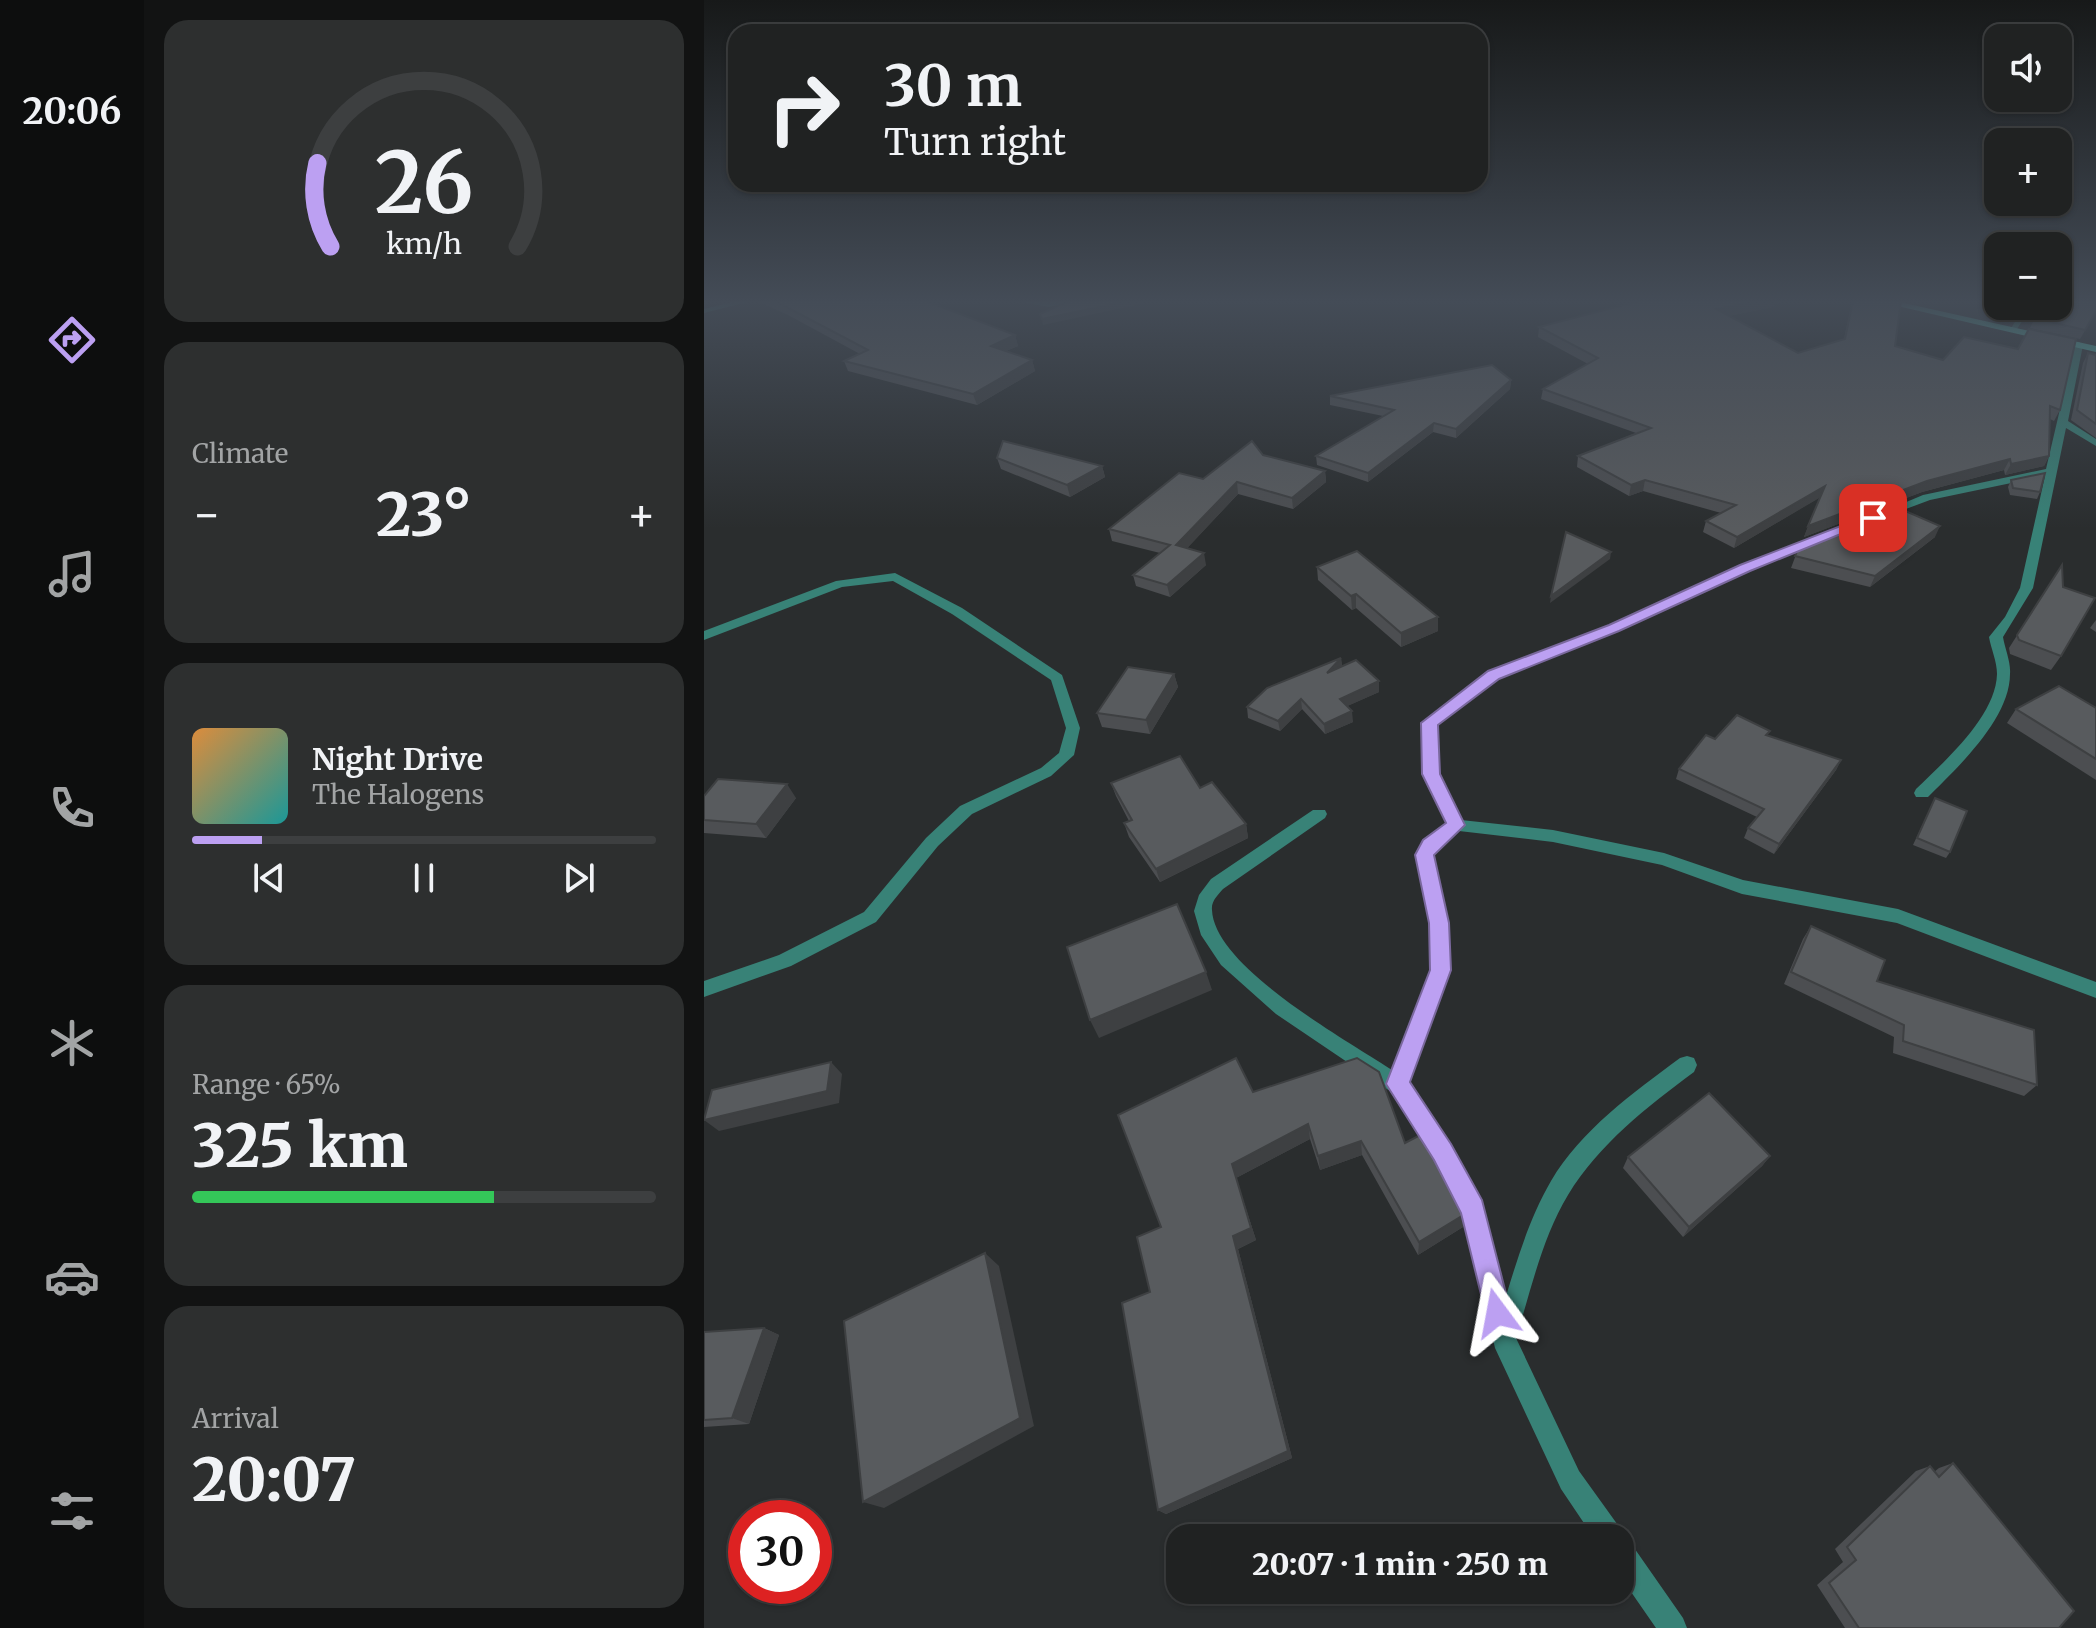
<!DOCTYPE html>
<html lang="en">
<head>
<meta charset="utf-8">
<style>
  body { margin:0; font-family:Merriweather,serif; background:#2d2f2f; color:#f1f3f6; height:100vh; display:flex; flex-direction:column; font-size:30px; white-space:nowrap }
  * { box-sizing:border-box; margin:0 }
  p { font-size:26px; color:#a2a4a5 }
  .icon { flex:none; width:44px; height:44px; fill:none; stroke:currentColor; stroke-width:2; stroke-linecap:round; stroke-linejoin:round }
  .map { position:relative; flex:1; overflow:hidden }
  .drawer { display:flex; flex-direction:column; gap:20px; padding:20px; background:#121313; width:560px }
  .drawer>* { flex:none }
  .guide { position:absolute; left:24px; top:24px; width:760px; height:168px; border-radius:24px; box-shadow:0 2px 6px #0004,0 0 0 2px #3d3f40; background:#202222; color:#f1f3f6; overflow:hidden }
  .buttons { position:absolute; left:1280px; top:24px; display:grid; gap:16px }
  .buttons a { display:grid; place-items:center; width:88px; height:88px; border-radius:16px; background:#202222; box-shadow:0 2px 6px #0004,0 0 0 2px #3d3f40; font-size:40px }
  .speed { position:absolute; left:24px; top:1500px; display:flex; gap:16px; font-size:40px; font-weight:700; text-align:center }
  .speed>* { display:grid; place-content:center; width:104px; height:104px; border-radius:50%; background:#202222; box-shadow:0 2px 6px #0004,0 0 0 2px #3d3f40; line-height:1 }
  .speed .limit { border:12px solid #d22; background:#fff; color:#111 }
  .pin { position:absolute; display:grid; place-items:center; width:68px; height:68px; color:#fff; margin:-34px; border-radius:16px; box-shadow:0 4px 12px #0006 }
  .me { position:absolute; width:88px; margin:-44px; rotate:347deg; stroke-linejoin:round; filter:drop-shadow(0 0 6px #0008) }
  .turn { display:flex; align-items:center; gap:28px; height:168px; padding:0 24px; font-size:36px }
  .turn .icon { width:104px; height:104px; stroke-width:2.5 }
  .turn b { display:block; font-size:56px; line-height:68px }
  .big { font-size:60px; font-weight:800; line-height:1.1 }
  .drawer .tile { flex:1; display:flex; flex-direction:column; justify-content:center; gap:12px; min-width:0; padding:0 28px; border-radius:24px; background:#2d2f2f }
  .drawer .dial { align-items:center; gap:0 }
  .dial svg { height:208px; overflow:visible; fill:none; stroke:#3d3f40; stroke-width:7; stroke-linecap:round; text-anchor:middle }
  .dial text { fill:#f1f3f6; stroke:none }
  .song { display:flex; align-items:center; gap:24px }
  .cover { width:96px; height:96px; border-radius:12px; background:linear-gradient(135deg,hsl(30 70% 55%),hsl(180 70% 35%)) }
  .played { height:8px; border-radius:4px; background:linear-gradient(90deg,#bca0f2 15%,#3d3f40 15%) }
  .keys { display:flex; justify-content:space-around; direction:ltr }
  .heat { display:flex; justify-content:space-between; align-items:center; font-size:44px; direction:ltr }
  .charge { height:12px; border-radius:6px; background:linear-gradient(90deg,#34c759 65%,#3d3f40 0) }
  .trip { position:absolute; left:462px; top:1524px; width:468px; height:80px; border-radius:24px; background:#202222; box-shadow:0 2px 6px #0004,0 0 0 2px #3d3f40; font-weight:800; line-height:80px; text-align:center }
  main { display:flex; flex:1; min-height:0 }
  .menu { display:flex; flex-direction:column; width:144px; justify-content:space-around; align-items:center; background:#0d0e0e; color:#a2a4a5 }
  .menu .icon { width:56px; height:56px }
  .menu .current { color:#bca0f2 }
  .menu b { font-size:36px; color:#f1f3f6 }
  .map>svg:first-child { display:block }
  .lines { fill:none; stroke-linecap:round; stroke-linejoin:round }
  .minor { fill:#388277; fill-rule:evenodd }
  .primary { fill:#55d3c1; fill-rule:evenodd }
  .wall { fill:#4c4e51 }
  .shaded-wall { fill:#3e4042 }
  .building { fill:#585b5e; stroke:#3e4042; stroke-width:2 }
  .route { fill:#bca0f2; stroke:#7a689d; stroke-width:2 }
</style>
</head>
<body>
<main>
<nav class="menu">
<b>20:06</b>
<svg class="icon current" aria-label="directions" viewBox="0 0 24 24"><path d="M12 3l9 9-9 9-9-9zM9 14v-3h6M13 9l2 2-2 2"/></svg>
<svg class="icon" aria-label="music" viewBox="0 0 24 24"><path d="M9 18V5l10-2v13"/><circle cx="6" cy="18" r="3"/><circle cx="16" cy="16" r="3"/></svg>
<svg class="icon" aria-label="phone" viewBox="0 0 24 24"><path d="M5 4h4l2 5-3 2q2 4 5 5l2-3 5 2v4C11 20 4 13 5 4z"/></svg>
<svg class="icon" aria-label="climate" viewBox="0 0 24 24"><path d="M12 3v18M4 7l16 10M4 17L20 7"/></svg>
<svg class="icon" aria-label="car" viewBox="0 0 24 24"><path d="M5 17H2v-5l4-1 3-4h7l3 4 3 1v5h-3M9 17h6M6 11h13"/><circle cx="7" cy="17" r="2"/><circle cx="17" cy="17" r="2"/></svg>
<svg class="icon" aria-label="filters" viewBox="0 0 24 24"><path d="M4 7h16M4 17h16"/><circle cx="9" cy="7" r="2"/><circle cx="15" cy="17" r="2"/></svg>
</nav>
<section class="drawer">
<div class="tile dial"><svg viewBox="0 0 100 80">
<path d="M14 69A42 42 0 1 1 86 69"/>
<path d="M14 69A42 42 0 0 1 9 37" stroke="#bca0f2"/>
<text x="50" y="56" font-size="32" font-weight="700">26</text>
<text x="50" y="72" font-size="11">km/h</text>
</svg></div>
<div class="tile"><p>Climate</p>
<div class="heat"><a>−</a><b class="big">23°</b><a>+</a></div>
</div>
<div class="tile">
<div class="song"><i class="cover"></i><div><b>Night Drive</b><p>The Halogens</p></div></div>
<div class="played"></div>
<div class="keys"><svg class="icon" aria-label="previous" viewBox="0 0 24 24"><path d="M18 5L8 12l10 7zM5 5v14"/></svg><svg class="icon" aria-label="pause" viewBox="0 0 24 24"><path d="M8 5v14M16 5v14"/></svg><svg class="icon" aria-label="next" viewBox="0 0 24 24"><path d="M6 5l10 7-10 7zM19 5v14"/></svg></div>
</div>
<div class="tile"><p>Range · 65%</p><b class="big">325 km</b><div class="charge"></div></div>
<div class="tile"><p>Arrival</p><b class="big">20:07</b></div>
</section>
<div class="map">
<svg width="1392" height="1628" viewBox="0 0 1392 1628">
  <rect width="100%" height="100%" fill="#2a2d2e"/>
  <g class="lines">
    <g class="minor">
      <polygon points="32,301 47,301 0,313 0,309"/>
      <polygon points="312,301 372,301 345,307"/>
      <polygon points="1320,306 1328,306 1311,332 1305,332"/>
      <path d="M1375 342 1379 345 1364 421 1392 439V446L1362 428 1329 588 1299 637C1301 649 1307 662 1306 674 1306 719 1253 768 1224 797H1212L1210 793 1212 789C1241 761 1292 716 1293 674 1293 661 1287 649 1285 637L1301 617 1316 588 1341 476 1226 500 1175 519 1169 516 1219 495 1342 469 1371 345Z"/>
      <path d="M1113 536 1119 540 1117 542 1024 580 915 631 794 678 733 725 735 774 757 820 849 830 960 853 1039 880 1194 909 1392 982V998L1193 923 1038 894 958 865 849 842 755 831 732 849 729 855 744 923 745 970 704 1083 746 1145 777 1201 802 1296C814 1257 826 1217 847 1181 877 1130 929 1093 976 1058L983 1056 990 1058 993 1065 990 1072C943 1107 895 1144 864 1195 838 1238 827 1290 812 1338L875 1471 916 1528 919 1539 926 1542 979 1618 983 1628H952L916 1576V1538H890L857 1489 791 1348 759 1212 730 1159 686 1091 572 1014 517 965 497 935 490 911 495 895 507 879 609 810H621L623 814 621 818 519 889C514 895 507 901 508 910 510 967 644 1041 688 1070L727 970 726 923 713 855 720 841 743 823 719 774V723L721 720 784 672 905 625 1016 574Z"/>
      <polygon points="191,573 258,608 358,675 376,728 370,755 347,776 268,814 234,846 172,922 87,966 0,997 0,981 75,955 160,912 222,838 256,806 337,768 355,753 362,728 347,680 248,614 189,581 138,587 0,640 0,631 132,581"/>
    </g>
    <polygon class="primary" points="1172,301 1191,301 1392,346 1392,352"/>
  </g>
  <g class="wall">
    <polygon points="53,301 222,301 311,335 314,346 302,351 328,360 331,371 273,405 144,371 140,361 156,354 84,315"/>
    <polygon points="935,301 1076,301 1069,307 1025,316 1094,353 1140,339 1148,301 1197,301 1191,346 1356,410 1350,421 1346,419 1345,456 1340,466 1301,475 1300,470 1218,492 1100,537 1116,497 1030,548 999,532 1002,521 1017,513 939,491 925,496 873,467 874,456 932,433 837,399 839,389 884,364 834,337 835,327"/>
    <polygon points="1337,306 1392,312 1376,339 1326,328"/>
    <polygon points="1384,353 1392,355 1392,438 1367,420 1379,363"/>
    <polygon points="807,380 806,389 752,438 729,432 664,482 613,465 612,456 679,416 626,405 626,396"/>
    <polygon points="559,455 621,471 622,482 589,509 534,494 483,548 502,565 466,597 432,586 429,575 456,553 408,541 405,529 499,479"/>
    <polygon points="293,458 398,466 401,477 366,497 297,469"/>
    <polygon points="1307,480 1336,492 1333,499 1306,495 1304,487"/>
    <polygon points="1231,537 1166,587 1087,568 1096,544"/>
    <polygon points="1358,565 1357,656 1347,670 1306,654 1305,648"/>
    <polygon points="613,567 734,631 697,647 652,608 648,610 614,580"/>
    <polygon points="1392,620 1392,632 1386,628"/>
    <polygon points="637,658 638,667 675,692 643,706 649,722 621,734 598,709 576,731 544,718 543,707"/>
    <polygon points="470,674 474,687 446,734 398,727 393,713"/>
    <polygon points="1392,708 1392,780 1303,723 1312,709"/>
    <polygon points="1064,736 1137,760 1132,770 1070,854 1040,838 1044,828 1053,817 972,779 975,769 1011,739"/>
    <polygon points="407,783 496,788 542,824 544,838 456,882 425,837 420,823 425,821 412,796"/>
    <polygon points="0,796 92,798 62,838 0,833"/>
    <polygon points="1231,798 1246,852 1242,858 1209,845"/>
    <polygon points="1107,926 1173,981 1333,1085 1320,1096 1189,1053 1190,1037 1080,984 1099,939"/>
    <polygon points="549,1092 701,1143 759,1227 714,1255 658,1155 616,1170 606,1139 532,1178 552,1240 534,1249 588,1458 462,1514 454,1510 446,1292 457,1227"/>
    <polygon points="1066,1156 1058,1166 979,1237 919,1168 924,1157"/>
    <polygon points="60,1328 75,1335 45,1424 0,1427 0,1332"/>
    <polygon points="1249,1463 1355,1628 1141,1628 1113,1585 1139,1562 1131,1549 1212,1471 1226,1466 1230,1472 1235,1468"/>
  </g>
  <g class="shaded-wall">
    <polygon points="424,301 441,301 441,303 339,325 338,319"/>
    <polygon points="1054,301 1076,301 1069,307 1010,319 1012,309"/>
    <polygon points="311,335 314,346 290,356 287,346"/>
    <polygon points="328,360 331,371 273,405 269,394"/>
    <polygon points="807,380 806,389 752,438 752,429"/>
    <polygon points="730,423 729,432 664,482 664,473"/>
    <polygon points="1345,456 1340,466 1301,475 1307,464"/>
    <polygon points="1306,459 1300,470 1218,492 1100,537 1104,526 1223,481"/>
    <polygon points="398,466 401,477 366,497 363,485"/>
    <polygon points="621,471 622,482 589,509 588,498"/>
    <polygon points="941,480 939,491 925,496 927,485"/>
    <polygon points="533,482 534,494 475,557 472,545"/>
    <polygon points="1121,486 1117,497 1030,548 1033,537"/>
    <polygon points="1236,526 1231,537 1166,587 1171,576"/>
    <polygon points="907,552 906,559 846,603 847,596"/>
    <polygon points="500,553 502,565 466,597 463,585"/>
    <polygon points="652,594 652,608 648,610 647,596"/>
    <polygon points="734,617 734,631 697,647 697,633"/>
    <polygon points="637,658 638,668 623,673"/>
    <polygon points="470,674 474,687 446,734 442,720"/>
    <polygon points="675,681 675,692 637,709 636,699"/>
    <polygon points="597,699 598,709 576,731 574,721"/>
    <polygon points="648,711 649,722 621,734 620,724"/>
    <polygon points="1137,760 1132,770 1070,854 1075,844"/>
    <polygon points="83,784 92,798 62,838 52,824"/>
    <polygon points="542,824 544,838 456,882 452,869"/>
    <polygon points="502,972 508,990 395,1038 386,1020"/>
    <polygon points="127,1062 138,1074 135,1103 15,1131 0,1120"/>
    <polygon points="604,1124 606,1139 532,1178 552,1240 534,1249 588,1458 462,1514 454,1510 528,1164"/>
    <polygon points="657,1141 658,1155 616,1170 614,1156"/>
    <polygon points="1066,1156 1058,1166 979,1237 985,1227"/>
    <polygon points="761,1214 759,1227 714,1255 715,1242"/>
    <polygon points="281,1253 295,1266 330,1426 180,1508 159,1502"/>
    <polygon points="60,1328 75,1335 45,1424 28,1418"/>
  </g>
  <g class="building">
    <polygon points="71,301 222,301 311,335 287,346 328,360 269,394 140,361 164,350"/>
    <polygon points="365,301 424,301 338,319 336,314"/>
    <polygon points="935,301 1054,301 1012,309 1094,353 1141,339 1149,301 1197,301 1191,346 1239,360 1260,337 1314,349 1325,329 1372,339 1356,410 1346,406 1345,456 1307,464 1306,459 1223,481 1104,526 1121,486 1033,537 1002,521 1032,505 941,480 927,485 874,456 947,428 839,389 894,358 835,327"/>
    <polygon points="1354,301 1392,301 1392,311 1381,330 1330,318 1337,306 1354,306"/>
    <polygon points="1384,353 1392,355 1392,424 1373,410"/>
    <polygon points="788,365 807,380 752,429 730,423 664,473 612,456 690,410 626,396"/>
    <polygon points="299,441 398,466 363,485 293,458"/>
    <polygon points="548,441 559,455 621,471 588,498 533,482 472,545 500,553 463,585 429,575 466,545 405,529 475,473 499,479"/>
    <polygon points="1341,473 1336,492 1309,488 1307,480"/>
    <polygon points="1192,507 1236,526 1171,576 1091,556 1096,544"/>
    <polygon points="862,532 907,552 847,596"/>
    <polygon points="653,551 734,617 697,633 652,594 647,596 613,567"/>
    <polygon points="1358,565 1359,587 1391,598 1357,656 1315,640 1313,635"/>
    <polygon points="637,658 623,673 652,660 675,681 636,699 648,711 620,724 597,699 574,721 543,707 563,688"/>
    <polygon points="424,667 470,674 442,720 393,713"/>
    <polygon points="1355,686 1392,708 1392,759 1312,709"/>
    <polygon points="1033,715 1066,731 1062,735 1137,760 1075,844 1044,828 1060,809 975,769 1002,735 1011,739"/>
    <polygon points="476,756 496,788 508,782 542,824 452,869 420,823 428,820 407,783"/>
    <polygon points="14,779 83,784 52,824 0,820 0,796"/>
    <polygon points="1231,798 1263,811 1246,852 1213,838"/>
    <polygon points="473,904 502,972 386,1020 363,947"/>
    <polygon points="1107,926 1181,960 1173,981 1330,1030 1333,1085 1199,1041 1200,1025 1087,972"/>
    <polygon points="532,1058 549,1092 653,1058 675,1072 701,1143 720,1133 758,1200 761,1214 715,1242 657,1141 614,1156 604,1124 528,1164 547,1228 529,1236 584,1451 454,1510 418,1303 446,1292 433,1237 457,1227 414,1115"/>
    <polygon points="127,1062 123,1091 0,1120 8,1090"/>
    <polygon points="1005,1093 1066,1156 985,1227 924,1157"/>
    <polygon points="281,1253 316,1418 159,1502 140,1321"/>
    <polygon points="60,1328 28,1418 0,1420 0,1332"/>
    <polygon points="1249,1463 1370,1611 1355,1628 1155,1628 1125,1583 1152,1560 1143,1547 1226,1466 1235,1477"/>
  </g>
  <linearGradient id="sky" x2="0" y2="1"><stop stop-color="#171919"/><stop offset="0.57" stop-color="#444c57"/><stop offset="1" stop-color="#444c57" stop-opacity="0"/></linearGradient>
  <rect width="1392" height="529" fill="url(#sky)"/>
  <polygon class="route" points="1165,515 1176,518 1046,571 915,631 795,679 734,725 736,774 761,825 730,855 745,923 747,970 706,1082 747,1144 778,1200 807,1313 803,1323 793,1327 784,1323 757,1213 730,1160 682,1084 726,970 725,923 711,855 719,840 742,823 718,774 717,723 784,671 905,625 1036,565"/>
</svg>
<div class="buttons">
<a><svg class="icon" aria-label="sound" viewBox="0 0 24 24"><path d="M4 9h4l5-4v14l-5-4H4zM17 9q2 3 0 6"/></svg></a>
<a>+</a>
<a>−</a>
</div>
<div class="speed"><div class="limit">30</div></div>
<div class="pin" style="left:1169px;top:518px;background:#d93025"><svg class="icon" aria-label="arrive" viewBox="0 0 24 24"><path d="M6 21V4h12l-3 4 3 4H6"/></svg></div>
<svg class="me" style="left:793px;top:1313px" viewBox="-20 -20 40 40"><path d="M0-17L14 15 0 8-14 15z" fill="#bca0f2" stroke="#fff" stroke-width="4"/></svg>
<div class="trip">20:07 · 1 min · 250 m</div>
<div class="guide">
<div class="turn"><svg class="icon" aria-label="right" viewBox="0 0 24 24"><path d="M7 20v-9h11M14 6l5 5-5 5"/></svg><div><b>30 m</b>Turn right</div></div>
</div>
</div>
</main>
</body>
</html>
